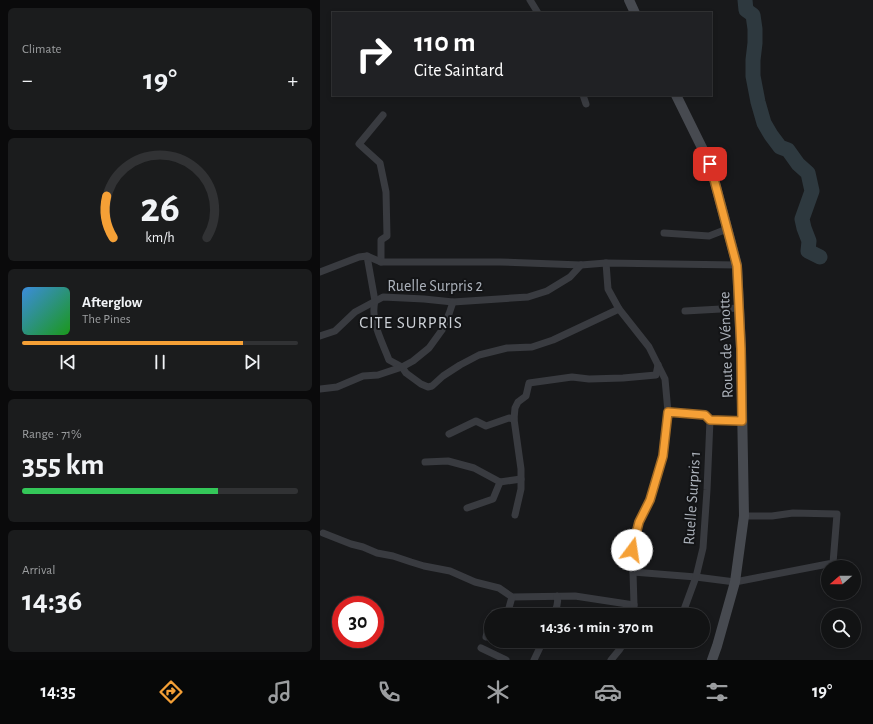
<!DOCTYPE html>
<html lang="en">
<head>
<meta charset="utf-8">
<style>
  body { margin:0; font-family:"Alegreya Sans",sans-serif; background:#1b1c1d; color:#f1f3f6; height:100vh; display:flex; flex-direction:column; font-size:15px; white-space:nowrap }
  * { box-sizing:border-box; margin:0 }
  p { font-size:13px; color:#9c9ea0 }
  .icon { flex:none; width:22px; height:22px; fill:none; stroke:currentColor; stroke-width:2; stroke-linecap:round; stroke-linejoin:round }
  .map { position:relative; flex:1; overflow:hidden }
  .panel { display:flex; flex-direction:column; gap:8px; padding:8px; background:#0a0a0b; width:320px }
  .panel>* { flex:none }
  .top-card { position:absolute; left:12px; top:12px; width:380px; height:84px; border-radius:0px; box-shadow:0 2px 6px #0003,0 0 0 1px #313234; background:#202124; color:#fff; overflow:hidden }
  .needle { width:26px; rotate:250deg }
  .buttons { position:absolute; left:501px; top:560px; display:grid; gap:8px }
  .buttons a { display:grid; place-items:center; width:40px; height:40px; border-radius:50%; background:#121314; box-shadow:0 2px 6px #0003,0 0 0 1px #313234; font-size:20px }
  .speed { position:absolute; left:12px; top:596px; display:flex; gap:8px; font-size:20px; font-weight:700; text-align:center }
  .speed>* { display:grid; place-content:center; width:52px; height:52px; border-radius:50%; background:#121314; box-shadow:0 2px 6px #0003,0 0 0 1px #313234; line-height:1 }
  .speed .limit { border:6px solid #d22; background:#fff; color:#111 }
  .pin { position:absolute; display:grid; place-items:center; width:34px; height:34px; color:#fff; margin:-17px; border-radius:8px; box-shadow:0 2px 6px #0006 }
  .me { position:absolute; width:44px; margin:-22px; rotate:14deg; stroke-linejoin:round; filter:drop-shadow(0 0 3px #0008) }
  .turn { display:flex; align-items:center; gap:14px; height:84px; padding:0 16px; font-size:18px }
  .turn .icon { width:52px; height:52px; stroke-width:2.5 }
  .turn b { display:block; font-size:28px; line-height:34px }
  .big { font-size:30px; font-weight:600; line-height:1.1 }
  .panel .tile { flex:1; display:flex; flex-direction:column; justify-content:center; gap:6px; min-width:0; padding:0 14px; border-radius:6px; background:#1b1c1d }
  .panel .dial { align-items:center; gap:0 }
  .dial svg { height:104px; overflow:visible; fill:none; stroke:#313234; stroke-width:7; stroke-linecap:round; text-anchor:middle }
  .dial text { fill:#f1f3f6; stroke:none }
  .song { display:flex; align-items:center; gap:12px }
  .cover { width:48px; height:48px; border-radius:6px; background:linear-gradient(135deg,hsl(210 70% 55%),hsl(120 70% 35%)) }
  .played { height:4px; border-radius:2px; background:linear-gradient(90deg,#f5a036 80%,#313234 80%) }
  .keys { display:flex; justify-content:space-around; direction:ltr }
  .heat { display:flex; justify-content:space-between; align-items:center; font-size:22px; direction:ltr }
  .charge { height:6px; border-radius:3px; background:linear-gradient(90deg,#34c759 71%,#313234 0) }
  .trip { position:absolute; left:164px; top:608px; width:226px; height:40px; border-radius:20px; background:#121314; box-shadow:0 2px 6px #0003,0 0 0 1px #313234; font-weight:600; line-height:40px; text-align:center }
  .menu { display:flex; height:64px; justify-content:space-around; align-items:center; background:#070808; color:#9c9ea0 }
  .menu .icon { width:28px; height:28px }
  .menu .current { color:#f5a036 }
  .menu b { font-size:18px; color:#f1f3f6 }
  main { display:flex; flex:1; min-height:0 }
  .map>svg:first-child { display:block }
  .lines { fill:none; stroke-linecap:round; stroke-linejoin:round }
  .river { stroke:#2e393f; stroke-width:15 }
  .street { stroke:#393b40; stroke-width:7 }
  .secondary { stroke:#474a50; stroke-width:10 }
  .route-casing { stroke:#9f6823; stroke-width:10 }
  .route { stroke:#f5a036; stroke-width:7 }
  .labels { text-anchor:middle; stroke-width:4; stroke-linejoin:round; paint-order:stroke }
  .street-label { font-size:16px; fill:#abb1ba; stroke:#131416 }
  .neighbourhood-label { font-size:17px; letter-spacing:1px; fill:#ccd0d6; stroke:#131416 }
</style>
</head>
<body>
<main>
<section class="panel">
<div class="tile"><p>Climate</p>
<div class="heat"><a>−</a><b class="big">19°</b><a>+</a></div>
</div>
<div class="tile dial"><svg viewBox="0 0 100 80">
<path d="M14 69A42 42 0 1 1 86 69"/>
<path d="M14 69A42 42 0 0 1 9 37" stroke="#f5a036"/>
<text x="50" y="56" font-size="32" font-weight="700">26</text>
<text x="50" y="72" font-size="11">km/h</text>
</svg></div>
<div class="tile">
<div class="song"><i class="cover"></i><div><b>Afterglow</b><p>The Pines</p></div></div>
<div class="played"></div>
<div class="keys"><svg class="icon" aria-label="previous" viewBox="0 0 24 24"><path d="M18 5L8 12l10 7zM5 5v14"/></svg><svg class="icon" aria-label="pause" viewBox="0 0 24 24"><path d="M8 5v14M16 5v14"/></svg><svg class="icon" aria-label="next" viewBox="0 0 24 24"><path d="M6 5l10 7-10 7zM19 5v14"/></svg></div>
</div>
<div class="tile"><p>Range · 71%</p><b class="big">355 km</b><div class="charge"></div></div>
<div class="tile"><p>Arrival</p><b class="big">14:36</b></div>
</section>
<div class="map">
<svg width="553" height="660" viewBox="0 0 553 660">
  <rect width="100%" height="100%" fill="#18191b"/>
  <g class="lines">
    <polyline class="river" points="425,0 426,10 433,15 435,29 435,43 433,60 433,76 438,102 444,123 451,135 460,147 468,150 478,164 488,173 492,191 482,219 484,228 489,241 488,251 500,257"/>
    <g class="street">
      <polyline points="210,0 218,13"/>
      <polyline points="263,95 266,104"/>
      <polyline points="344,233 389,236 407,229"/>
      <path d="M47 256 55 301C50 321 62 341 69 360L82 367 86 373 101 384 108 387 112 386 123 376 140 365 159 355 187 348 212 347 233 340 299 309"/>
      <polyline points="61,262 61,240 67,236 66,192 60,163 39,144 63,115"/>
      <polyline points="286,263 288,289 299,309 329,347 345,379 348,412"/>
      <polyline points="0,272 39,257 47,256 61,262 180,262 261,265 286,263 417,265"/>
      <polyline points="365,311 419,308"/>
      <polyline points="0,336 15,331 35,312 63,297 104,299 133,302 208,297 227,291 250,277 261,265"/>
      <polyline points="0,389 17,387 43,376 58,375 82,367 93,361 109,348 122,330 129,314 133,302"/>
      <polyline points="129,434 156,421 166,426 189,418 194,419"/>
      <polyline points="105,462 128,461 154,468 180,482 201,479"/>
      <polyline points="147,508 173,499 180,482"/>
      <polyline points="195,515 201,489 201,469 194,419 195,408 198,402 206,396 209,383 252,377 269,379 303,378 336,375 338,365"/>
      <polyline points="3,533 31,544 43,547 57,553 73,556 91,562 104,566 130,571 155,582 179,588 192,597 255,596 314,605"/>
      <polyline points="313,572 376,577 415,582 513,563 517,514 473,513 452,516 424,516"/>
      <polyline points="173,615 174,613 187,615 192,597"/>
      <path d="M233 615C236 609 239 603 237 596"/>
      <polyline points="314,615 314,605 313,572 310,559 313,541 319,521 330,500 343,456 348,412 385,415 390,420 422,421"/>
      <polyline points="362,615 376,577 383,548 387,490 390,420"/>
      <polyline points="166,637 167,632 171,620"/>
      <polyline points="161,648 186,660"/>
      <polyline points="214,660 223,641"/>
      <polyline points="291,660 300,649 305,641"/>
    </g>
    <g class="secondary">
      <polyline points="309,0 315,13"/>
      <polyline points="356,95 390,164 417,265 421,349 424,516 415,582 397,646 392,660"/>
    </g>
  </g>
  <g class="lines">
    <defs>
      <polyline id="route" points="312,550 319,522 330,500 343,456 348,412 385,415 390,420 422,421 421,349 417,266 390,164"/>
    </defs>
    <use href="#route" class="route-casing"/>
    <use href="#route" class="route"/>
  </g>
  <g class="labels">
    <g class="street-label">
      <text x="115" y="291">Ruelle Surpris 2</text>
      <text transform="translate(405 345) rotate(-92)" y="6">Route de Vénotte</text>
      <text transform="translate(371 498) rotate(-86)" y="6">Ruelle Surpris 1</text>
    </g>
    <g class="neighbourhood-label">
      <text x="91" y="328">CITE SURPRIS</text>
    </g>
  </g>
</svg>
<div class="buttons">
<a><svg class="needle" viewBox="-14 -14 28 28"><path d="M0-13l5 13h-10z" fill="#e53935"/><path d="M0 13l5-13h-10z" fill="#9c9ea0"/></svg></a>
<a><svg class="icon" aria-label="search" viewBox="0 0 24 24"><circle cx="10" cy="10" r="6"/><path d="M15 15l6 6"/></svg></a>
</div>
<div class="speed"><div class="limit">30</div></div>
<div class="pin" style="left:390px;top:164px;background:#d93025"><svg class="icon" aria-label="arrive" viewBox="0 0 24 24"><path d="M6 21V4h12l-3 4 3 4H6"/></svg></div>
<svg class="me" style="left:312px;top:550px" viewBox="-20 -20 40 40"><circle r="19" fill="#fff"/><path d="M0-13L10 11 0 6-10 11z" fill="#f5a036"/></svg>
<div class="trip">14:36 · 1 min · 370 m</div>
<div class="top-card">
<div class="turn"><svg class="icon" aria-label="right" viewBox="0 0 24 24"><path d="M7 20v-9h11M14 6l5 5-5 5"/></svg><div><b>110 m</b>Cite Saintard</div></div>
</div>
</div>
</main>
<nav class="menu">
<b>14:35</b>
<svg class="icon current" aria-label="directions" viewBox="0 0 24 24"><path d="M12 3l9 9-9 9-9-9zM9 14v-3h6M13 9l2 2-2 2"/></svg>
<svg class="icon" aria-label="music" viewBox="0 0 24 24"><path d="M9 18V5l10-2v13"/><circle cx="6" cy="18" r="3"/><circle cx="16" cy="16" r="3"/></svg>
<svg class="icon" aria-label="phone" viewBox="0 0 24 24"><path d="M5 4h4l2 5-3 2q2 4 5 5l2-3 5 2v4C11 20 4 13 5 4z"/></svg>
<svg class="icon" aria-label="climate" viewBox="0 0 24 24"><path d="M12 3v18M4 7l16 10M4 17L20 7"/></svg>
<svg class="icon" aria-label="car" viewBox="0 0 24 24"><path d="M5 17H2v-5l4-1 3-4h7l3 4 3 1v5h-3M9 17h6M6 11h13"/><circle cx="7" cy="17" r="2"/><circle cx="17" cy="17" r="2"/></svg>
<svg class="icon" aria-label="filters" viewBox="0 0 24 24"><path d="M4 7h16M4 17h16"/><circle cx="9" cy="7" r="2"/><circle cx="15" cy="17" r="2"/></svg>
<b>19°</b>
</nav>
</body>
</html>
